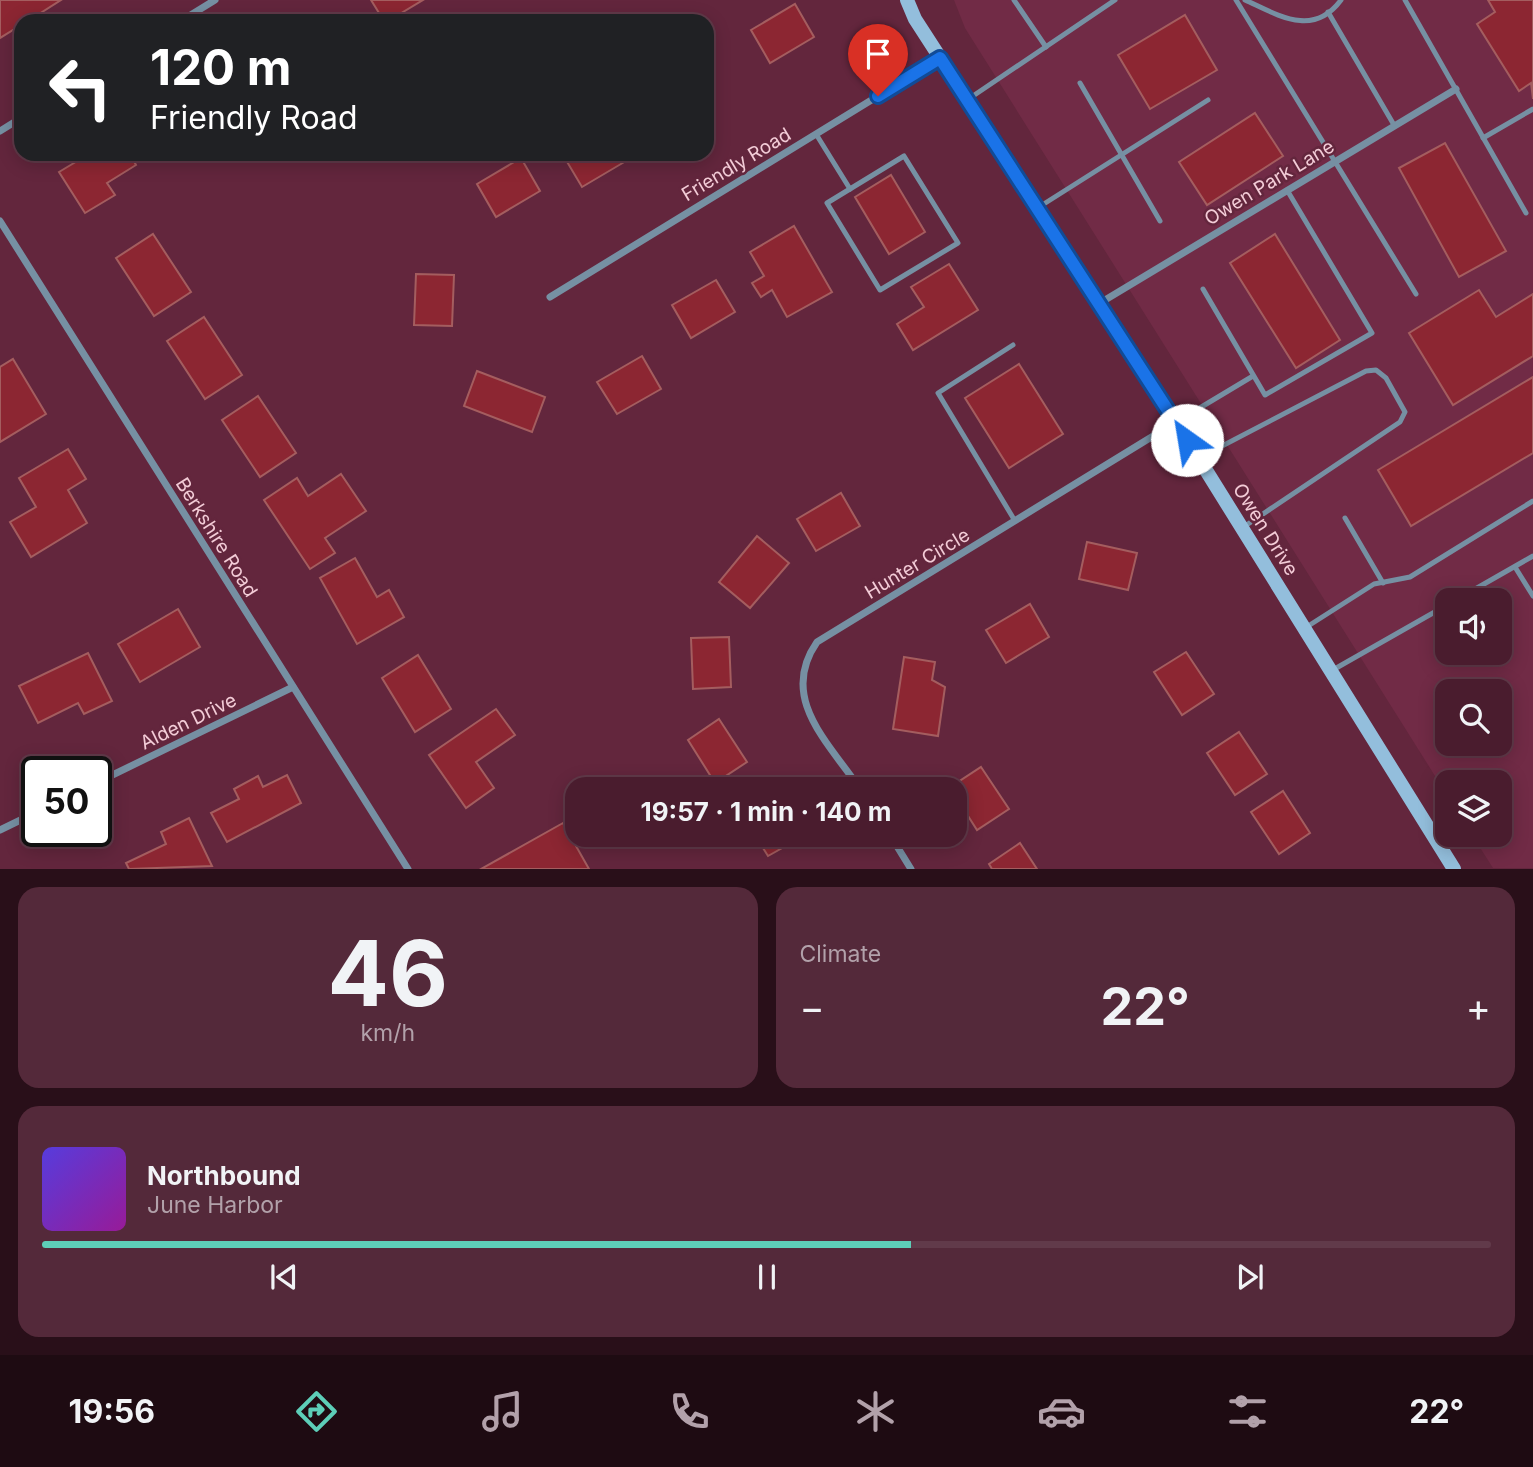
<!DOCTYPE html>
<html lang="en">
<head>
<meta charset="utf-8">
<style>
  body { margin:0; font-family:Inter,sans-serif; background:#54293a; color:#f1f3f6; height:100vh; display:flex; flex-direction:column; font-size:26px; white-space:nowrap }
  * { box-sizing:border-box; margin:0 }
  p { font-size:23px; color:#b2a1aa }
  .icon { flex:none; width:38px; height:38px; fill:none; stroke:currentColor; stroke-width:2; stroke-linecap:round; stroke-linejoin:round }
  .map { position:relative; height:869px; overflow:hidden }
  .side { display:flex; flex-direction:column; gap:18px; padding:18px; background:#290f19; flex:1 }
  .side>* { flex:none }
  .hud { position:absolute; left:14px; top:14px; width:700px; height:147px; border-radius:21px; box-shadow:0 4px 18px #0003,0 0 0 2px #613a4a; background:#202124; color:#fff; overflow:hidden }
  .fabs { position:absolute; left:1435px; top:588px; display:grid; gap:14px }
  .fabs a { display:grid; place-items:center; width:77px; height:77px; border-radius:14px; background:#4a1c2e; box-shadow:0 4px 18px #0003,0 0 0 2px #613a4a; font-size:35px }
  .speed { position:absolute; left:21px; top:756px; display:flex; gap:14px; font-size:35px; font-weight:700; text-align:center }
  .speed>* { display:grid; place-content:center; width:91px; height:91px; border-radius:50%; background:#4a1c2e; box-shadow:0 4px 18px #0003,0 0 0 2px #613a4a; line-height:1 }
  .speed .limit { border:4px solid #111; border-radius:10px; background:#fff; color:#111 }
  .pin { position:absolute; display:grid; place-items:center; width:60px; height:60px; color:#fff; margin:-72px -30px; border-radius:50% 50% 50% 0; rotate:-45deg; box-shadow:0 0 7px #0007 }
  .pin .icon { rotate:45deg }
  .me { position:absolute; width:77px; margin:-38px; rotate:328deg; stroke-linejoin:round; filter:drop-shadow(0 0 5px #0008) }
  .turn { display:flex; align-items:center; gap:24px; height:147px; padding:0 21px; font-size:32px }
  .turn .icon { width:91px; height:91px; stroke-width:2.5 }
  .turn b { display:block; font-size:49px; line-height:60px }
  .big { font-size:52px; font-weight:700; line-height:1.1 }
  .side .tile { flex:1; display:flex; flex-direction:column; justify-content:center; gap:10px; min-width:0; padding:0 24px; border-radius:21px; background:#54293a }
  .side .dial { align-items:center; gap:0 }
  .dial b { font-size:91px; line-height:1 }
  .song { display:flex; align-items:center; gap:21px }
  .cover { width:84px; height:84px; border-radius:10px; background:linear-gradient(135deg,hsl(250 70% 55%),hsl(300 70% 35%)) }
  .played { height:7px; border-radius:4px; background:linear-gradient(90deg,#5dceb8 60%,#613a4a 60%) }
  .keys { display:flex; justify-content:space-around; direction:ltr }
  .heat { display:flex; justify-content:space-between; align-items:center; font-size:38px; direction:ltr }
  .side .tiles { flex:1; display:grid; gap:18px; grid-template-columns:1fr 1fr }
  .tile:last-child { grid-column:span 2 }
  .trip { position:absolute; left:565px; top:777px; width:402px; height:70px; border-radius:21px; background:#4a1c2e; box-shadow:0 4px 18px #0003,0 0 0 2px #613a4a; font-weight:700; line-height:70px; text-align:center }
  .tab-bar { display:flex; height:112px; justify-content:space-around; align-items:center; background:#1e0b12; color:#b2a1aa }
  .tab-bar .icon { width:49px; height:49px }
  .tab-bar .current { color:#5dceb8 }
  .tab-bar b { font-size:32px; color:#f1f3f6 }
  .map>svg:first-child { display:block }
  .built { fill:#712b46; fill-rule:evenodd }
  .building { fill:#8c2632; stroke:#a45d5f; stroke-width:2 }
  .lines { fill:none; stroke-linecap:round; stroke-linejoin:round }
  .lane { stroke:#7690a3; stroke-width:5 }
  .street { stroke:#7690a3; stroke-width:7 }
  .secondary { stroke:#93bedc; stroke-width:14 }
  .route-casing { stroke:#114b97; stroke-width:18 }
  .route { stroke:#1a73e8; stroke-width:12 }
  .labels { text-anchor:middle; stroke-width:5; stroke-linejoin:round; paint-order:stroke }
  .street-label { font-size:19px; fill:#f3ccd7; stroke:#63263d }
</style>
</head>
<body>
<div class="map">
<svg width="1533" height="869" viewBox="0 0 1533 869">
  <rect width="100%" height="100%" fill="#63263d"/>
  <path class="built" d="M954 0H1533V868H1493L1472 835H1500V782H1447V795L965 28ZM1447 600H1500V653H1447ZM1447 691H1500V744H1447Z"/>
  <g class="building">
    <polygon points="0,0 61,0 28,21 21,21 21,25 0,38"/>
    <polygon points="371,0 423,0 388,21 384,21"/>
    <polygon points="1488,0 1533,0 1533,99 1531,83 1519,91 1477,24 1495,12"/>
    <polygon points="795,4 814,37 770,63 751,30"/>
    <polygon points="1185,15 1217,70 1150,109 1118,55"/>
    <polygon points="1255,113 1283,156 1207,205 1179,162"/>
    <polygon points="1445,143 1506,251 1459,277 1399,168"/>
    <polygon points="89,154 130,154 136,165 107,183 115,195 85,213 59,172"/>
    <polygon points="622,154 626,161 582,187 563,155"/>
    <polygon points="521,158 540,191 496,217 477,184"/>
    <polygon points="891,175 925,232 889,254 855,197"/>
    <polygon points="794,226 832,292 787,317 772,290 761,297 752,283 764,276 750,252"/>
    <polygon points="153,234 191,292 154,316 116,258"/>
    <polygon points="1275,234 1340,340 1296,368 1230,263"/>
    <polygon points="949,264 978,310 913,350 897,324 924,307 911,287"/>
    <polygon points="416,274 454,275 452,326 414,325"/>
    <polygon points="716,280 735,312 691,338 672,305"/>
    <polygon points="1479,290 1496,317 1533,294 1533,356 1453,405 1409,333"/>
    <polygon points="204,317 242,375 205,399 167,341"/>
    <polygon points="642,356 661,389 617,414 597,382"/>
    <polygon points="13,359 46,414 0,442 0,367"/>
    <polygon points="1019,364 1063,434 1009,468 965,398"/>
    <polygon points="477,371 545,397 532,432 464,406"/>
    <polygon points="1533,377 1533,453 1411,526 1378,470"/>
    <polygon points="258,396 296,453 260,477 222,420"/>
    <polygon points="68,449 86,479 68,490 87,523 31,557 10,522 36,507 19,478"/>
    <polygon points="341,474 366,511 325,538 335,553 310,569 264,500 297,478 308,496"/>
    <polygon points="841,493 860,526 816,551 797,519"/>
    <polygon points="757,536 789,563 750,608 719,582"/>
    <polygon points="1087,542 1137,553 1128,590 1079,579"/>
    <polygon points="355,558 377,597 389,590 404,617 357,644 320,578"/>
    <polygon points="1030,604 1049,637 1006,663 986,630"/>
    <polygon points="178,609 200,647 140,682 118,644"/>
    <polygon points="729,637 731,687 693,689 691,638"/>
    <polygon points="1186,652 1214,694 1182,715 1154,672"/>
    <polygon points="88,653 112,701 84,714 78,703 38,723 19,686"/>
    <polygon points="418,655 451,709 415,732 382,678"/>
    <polygon points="904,657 935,662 932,680 945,687 938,736 893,729"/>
    <polygon points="496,709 515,735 476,762 494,788 466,808 429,755"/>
    <polygon points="719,719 747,762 715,783 688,740"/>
    <polygon points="1239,732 1267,774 1235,795 1207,753"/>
    <polygon points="981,767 1009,809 977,830 956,797 956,789 949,788"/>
    <polygon points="287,775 301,803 227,842 211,813 239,799 234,789 258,776 263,787"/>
    <polygon points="1283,791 1310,833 1279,854 1251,812"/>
    <polygon points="189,818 212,866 129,869 126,863 166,844 161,832"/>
    <polygon points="563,823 589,869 481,869"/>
    <polygon points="755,835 796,835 798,839 768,856"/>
    <polygon points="1020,843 1037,869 992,869 989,864"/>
  </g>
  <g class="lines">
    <g class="lane">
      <polyline points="1014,0 1046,47"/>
      <polyline points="1236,0 1416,294"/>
      <path d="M1245 0C1278 15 1313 38 1341 0"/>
      <polyline points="1405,0 1526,213"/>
      <polyline points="1328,12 1394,125"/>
      <polyline points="1080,83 1160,221"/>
      <polyline points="970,98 1115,0"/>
      <polyline points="816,134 850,189"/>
      <polyline points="1483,138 1533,109"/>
      <polygon points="904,156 958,243 880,290 827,203"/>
      <polyline points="1039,207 1208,100"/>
      <polyline points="1203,289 1265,395 1372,333 1287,190"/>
      <polyline points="1013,345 938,393 1015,521"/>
      <polyline points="1178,421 1253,376"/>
      <polyline points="1199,458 1366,371 1376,370 1386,378 1405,412 1400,422 1242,528"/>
      <polyline points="1345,518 1383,583"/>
      <polyline points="1515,567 1533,596"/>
      <polyline points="1456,600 1533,556"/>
      <polyline points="1305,628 1374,584 1410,577 1533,501"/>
      <polyline points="1331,671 1447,605"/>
    </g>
    <g class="street">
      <polyline points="181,21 215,0"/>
      <polyline points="0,131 21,118"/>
      <polyline points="0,221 408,869"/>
      <polyline points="550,297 940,58"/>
      <polyline points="1100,303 1456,89"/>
      <polyline points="96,783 293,687"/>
      <path d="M860 789C829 743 778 698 817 642L1176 422"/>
      <polyline points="0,830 37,812"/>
      <polyline points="890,835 911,869"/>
    </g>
    <polyline class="secondary" points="907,0 915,19 1176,422 1454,869"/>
  </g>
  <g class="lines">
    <defs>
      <polyline id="route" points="878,96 940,58 1187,440"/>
    </defs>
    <use href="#route" class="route-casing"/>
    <use href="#route" class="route"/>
  </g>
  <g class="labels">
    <g class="street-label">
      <text transform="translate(736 164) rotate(-31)" y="7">Friendly Road</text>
      <text transform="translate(1269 182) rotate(-31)" y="7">Owen Park Lane</text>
      <text transform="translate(1266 529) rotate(58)" y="7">Owen Drive</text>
      <text transform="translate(217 537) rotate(58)" y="7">Berkshire Road</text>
      <text transform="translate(917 563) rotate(-31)" y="7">Hunter Circle</text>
      <text transform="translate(188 721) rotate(-26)" y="7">Alden Drive</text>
    </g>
  </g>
</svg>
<div class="fabs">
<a><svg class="icon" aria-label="sound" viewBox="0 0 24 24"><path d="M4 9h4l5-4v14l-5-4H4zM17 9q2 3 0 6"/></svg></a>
<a><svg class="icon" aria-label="search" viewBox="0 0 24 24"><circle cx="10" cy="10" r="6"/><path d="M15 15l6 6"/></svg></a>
<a><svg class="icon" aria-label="layers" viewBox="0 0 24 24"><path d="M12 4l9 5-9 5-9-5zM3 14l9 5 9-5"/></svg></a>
</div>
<div class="speed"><div class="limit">50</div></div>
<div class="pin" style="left:878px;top:96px;background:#d93025"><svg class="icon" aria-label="arrive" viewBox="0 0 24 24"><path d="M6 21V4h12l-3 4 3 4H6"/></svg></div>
<svg class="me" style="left:1187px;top:440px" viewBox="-20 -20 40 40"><circle r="19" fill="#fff"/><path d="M0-13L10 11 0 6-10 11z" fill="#1a73e8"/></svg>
<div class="trip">19:57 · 1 min · 140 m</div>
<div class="hud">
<div class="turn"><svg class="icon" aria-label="left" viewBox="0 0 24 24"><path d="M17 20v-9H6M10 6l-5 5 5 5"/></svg><div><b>120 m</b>Friendly Road</div></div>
</div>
</div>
<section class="side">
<div class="tiles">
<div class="tile dial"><b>46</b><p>km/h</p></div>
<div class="tile"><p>Climate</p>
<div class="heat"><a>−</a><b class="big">22°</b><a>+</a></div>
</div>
<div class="tile">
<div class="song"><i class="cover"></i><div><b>Northbound</b><p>June Harbor</p></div></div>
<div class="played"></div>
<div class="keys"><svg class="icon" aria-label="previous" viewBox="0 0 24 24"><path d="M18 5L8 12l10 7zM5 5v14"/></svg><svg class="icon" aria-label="pause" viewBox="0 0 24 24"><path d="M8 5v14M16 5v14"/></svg><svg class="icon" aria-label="next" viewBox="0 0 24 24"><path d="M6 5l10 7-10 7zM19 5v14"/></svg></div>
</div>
</div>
</section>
<nav class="tab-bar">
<b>19:56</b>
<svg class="icon current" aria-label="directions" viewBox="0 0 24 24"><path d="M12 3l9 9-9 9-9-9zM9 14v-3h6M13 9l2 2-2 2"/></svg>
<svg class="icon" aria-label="music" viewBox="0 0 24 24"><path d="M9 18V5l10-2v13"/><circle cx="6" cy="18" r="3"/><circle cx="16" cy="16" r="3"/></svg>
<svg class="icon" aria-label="phone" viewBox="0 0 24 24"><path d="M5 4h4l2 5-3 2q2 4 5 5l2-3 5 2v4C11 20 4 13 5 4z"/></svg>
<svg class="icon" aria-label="climate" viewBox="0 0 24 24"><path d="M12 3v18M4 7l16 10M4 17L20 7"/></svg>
<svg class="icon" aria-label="car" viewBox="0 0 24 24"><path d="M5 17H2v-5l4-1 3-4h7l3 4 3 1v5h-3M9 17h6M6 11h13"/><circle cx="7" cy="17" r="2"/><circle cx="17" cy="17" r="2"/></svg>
<svg class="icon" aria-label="filters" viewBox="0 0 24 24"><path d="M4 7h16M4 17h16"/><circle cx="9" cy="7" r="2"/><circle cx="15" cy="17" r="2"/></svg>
<b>22°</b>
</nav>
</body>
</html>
